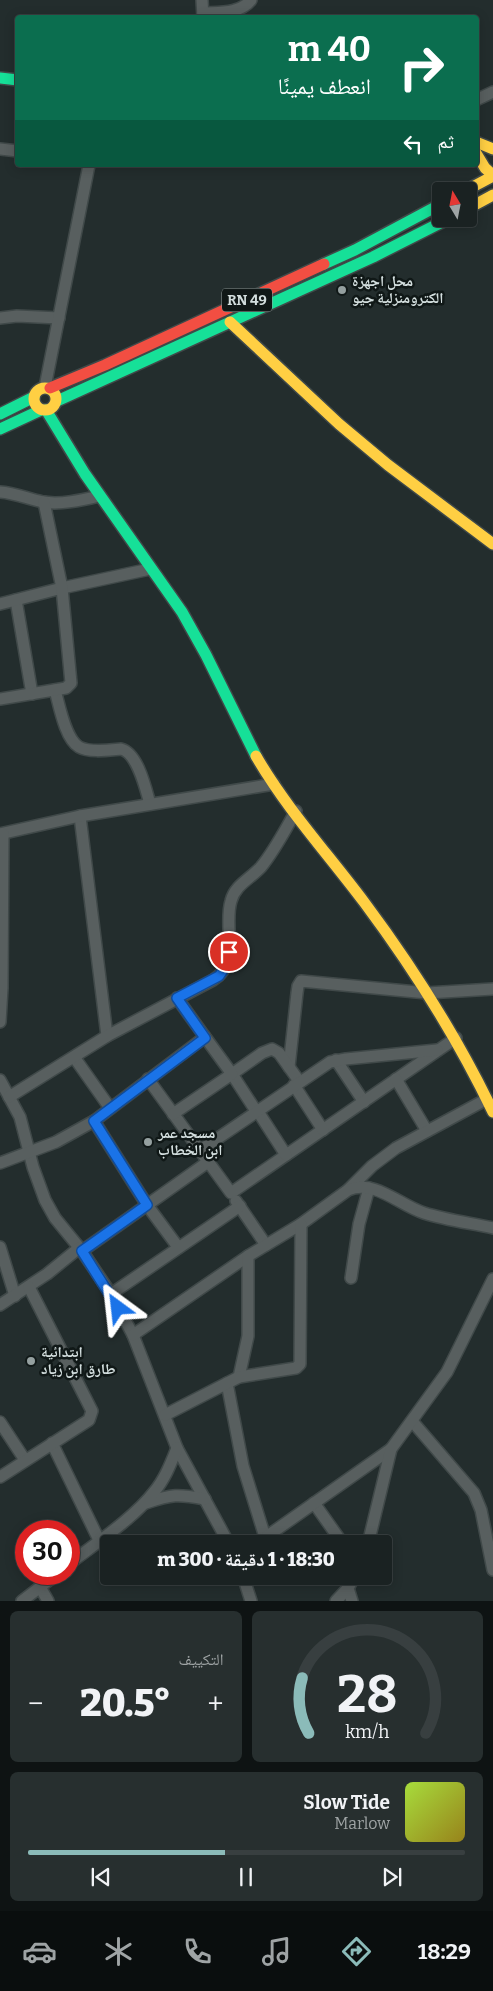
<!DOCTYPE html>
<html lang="ar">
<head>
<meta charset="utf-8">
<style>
  body { margin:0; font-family:Bitter,"Noto Naskh Arabic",serif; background:#272f2f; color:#f1f3f6; direction:rtl; height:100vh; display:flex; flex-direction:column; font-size:19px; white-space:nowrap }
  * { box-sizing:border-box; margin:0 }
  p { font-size:16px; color:#9fa4a5 }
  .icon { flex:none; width:28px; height:28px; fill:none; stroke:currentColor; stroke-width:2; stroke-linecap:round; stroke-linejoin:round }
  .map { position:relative; height:1601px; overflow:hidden; direction:ltr }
  .panel { display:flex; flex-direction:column; gap:10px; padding:10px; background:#0e1313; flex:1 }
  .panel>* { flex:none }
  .hud { position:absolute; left:15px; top:15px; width:464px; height:152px; border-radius:5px; box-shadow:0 2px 12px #0003,0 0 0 1px #383f40; direction:rtl; background:#0b6e4f; color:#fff; overflow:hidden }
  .needle { width:32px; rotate:350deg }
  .tools { position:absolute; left:432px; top:182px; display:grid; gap:10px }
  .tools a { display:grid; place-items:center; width:45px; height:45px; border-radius:5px; background:#1a2222; box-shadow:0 2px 12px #0003,0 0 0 1px #383f40; font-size:25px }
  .speed { position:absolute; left:15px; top:1520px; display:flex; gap:10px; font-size:25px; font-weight:700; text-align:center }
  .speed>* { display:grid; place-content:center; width:65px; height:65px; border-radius:50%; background:#1a2222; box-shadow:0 2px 12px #0003,0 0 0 1px #383f40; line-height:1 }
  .speed .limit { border:8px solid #d22; background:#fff; color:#111 }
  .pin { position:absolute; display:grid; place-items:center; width:42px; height:42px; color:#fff; margin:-21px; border:2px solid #fff; border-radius:50%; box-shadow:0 1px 5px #0007 }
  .me { position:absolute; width:55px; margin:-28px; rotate:330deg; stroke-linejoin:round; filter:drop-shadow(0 0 4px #0008) }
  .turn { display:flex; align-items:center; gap:18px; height:105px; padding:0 25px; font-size:22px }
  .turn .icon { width:65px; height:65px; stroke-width:2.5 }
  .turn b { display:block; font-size:35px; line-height:42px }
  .then { display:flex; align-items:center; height:48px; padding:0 25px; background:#0003; gap:10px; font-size:19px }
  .big { font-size:38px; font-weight:800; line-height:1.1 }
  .panel .tile { flex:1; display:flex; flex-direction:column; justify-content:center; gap:8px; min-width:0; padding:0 18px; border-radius:8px; background:#272f2f }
  .panel .dial { align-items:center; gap:0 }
  .dial svg { height:130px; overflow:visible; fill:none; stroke:#383f40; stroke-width:7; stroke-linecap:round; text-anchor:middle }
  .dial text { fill:#f1f3f6; stroke:none }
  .song { display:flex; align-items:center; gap:15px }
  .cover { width:60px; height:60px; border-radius:8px; background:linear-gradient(135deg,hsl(80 70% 55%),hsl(50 70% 35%)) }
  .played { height:5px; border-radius:2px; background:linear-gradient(90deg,#8bbbb9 45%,#383f40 45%) }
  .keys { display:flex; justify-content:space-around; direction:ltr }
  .heat { display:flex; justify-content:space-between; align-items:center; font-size:28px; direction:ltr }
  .panel .tiles { flex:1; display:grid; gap:10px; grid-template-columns:1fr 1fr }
  .tile:last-child { grid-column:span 2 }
  .trip { position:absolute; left:100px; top:1535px; width:292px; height:50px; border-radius:5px; background:#1a2222; box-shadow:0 2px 12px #0003,0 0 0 1px #383f40; font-weight:800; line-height:50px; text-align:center; direction:rtl }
  .dock { display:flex; height:80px; justify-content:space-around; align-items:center; background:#0a0e0e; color:#9fa4a5 }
  .dock .icon { width:35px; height:35px }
  .dock .selected { color:#8bbbb9 }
  .dock b { font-size:22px; color:#f1f3f6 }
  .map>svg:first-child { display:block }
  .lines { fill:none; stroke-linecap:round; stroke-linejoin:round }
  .street-casing { stroke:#404949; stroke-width:14 }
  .fast-casing { stroke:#404949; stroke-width:14 }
  .slow-casing { stroke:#404949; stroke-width:14 }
  .jam-casing { stroke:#404949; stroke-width:14 }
  .street { stroke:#585f5f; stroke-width:11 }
  .fast { stroke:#16e098; stroke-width:11 }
  .slow { stroke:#ffcf43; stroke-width:11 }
  .jam { stroke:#f24e42; stroke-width:11 }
  .route-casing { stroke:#114b97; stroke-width:12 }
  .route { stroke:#1a73e8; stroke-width:9 }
  .poi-dot { fill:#95a0a0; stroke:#101817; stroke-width:2 }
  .labels { text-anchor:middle; stroke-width:5; stroke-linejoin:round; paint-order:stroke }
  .shield { fill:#101817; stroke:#98a3a2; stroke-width:1 }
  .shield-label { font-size:14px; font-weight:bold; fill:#d3dede }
  .poi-label { font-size:15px; font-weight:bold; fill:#d3dede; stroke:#101817; text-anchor:start }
</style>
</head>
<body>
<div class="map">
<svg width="493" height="1601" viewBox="0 0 493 1601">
  <rect width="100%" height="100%" fill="#232d2d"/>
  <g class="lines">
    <defs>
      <g id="street">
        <polyline points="202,0 203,18"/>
        <path d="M203 13C219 12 240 14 251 0"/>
        <polyline points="476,100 493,92"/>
        <polyline points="0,149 18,151"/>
        <polyline points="0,318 17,316 59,318"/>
        <polyline points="45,387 89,165"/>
        <path d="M0 492C15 493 28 499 43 502 61 505 82 500 99 496"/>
        <polyline points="16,600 32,694"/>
        <polyline points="0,604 62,588 150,569"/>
        <path d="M55 690C59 704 65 739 79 747 90 753 109 750 121 749 138 753 146 790 150 804"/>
        <polyline points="0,699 66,688 71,683 62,588 44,502"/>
        <polyline points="80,816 107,1036"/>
        <polyline points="0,834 80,816 274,784"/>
        <polyline points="0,1022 2,988 3,834"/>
        <polyline points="74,1057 110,1108"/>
        <polyline points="336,1060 364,1102"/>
        <polyline points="289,1067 297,993 298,986 301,981 427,993 493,989"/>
        <polyline points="148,1079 231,1193 456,1038"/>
        <polyline points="396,1079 427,1131"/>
        <polyline points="0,1080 20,1117 33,1167 45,1200 55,1218 82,1251 111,1294 133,1335 177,1448 229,1544"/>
        <polyline points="294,1085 323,1130"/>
        <path d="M9 1097 107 1036 213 980C241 963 223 927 231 901 235 885 250 879 261 867 275 850 285 830 296 811"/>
        <polyline points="257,1110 286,1155"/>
        <polyline points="256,1111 232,1074 262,1053 272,1049 279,1053 299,1081"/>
        <polyline points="173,1114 232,1074 205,1037"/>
        <polyline points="94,1121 147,1205 178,1247"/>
        <polyline points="199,1151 330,1062 346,1059 437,1050"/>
        <polyline points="0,1163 56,1142 94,1121 205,1037 177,998"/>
        <polyline points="349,1189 372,1166 396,1148 487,1099"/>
        <polyline points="236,1201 266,1245"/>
        <polyline points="0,1247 15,1296"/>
        <polyline points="82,1251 208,1162"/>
        <polyline points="351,1278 359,1224 369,1188"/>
        <polyline points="111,1294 240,1206"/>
        <polyline points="0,1305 47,1274 79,1248"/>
        <polyline points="133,1335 248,1256"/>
        <path d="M239 1377 248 1336V1256L301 1224 348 1190C375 1179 399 1205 424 1213 446 1220 470 1223 493 1228"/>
        <polyline points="227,1383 243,1466 265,1537"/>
        <polyline points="165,1415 239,1377 296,1368 300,1364 301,1224"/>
        <polyline points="412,1421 474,1493 481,1510 493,1570"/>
        <polyline points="0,1422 25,1460"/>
        <polyline points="52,1443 99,1540"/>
        <polyline points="0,1477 89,1420 92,1411 29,1287"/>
        <path d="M146 1503C172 1494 178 1494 205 1499"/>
        <polyline points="314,1503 343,1544"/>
        <polyline points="256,1544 391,1449"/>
        <polyline points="368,1544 391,1449 447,1372 493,1279"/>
        <path d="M69 1564C95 1544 135 1517 154 1492 165 1479 171 1463 177 1448"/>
        <polyline points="243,1576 251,1601"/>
        <polyline points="40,1587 48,1601"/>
        <polyline points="348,1588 352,1601"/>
        <polyline points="22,1601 57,1574"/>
        <polyline points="336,1601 348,1588 355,1576"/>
      </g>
      <g id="fast">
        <polyline points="0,78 18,80"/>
        <polyline points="324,264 355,250 441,204"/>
        <polyline points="57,401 373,257 448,219"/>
        <polyline points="46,410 85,474 182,612 206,655 256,756"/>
        <polyline points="0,414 34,397"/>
        <polyline points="0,429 41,410"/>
      </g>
      <g id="slow">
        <polyline points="476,142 493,149"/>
        <polyline points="476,153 485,168 493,175"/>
        <polyline points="465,191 493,176"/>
        <polyline points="469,208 493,195"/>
        <polyline points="230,322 339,424 388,465 493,544"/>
        <circle cx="45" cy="399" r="11"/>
        <path d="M256 756C286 808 328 854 364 902 414 969 457 1037 493 1112"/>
      </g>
      <polyline id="jam" points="50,388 105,365 324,264"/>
    </defs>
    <use href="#street" class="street-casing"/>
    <use href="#fast" class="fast-casing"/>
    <use href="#slow" class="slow-casing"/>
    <use href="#jam" class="jam-casing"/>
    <use href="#street" class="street"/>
    <use href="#fast" class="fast"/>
    <use href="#slow" class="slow"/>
    <use href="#jam" class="jam"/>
  </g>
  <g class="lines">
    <defs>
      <polyline id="route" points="118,1308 82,1251 147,1205 94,1121 205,1038 177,998 219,976 226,966 229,952"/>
    </defs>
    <use href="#route" class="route-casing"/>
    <use href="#route" class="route"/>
  </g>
  <g class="poi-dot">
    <circle cx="342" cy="290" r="5"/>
    <circle cx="148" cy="1142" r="5"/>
    <circle cx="31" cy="1361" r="5"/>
  </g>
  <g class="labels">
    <rect class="shield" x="222" y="288.5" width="50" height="23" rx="4"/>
    <g class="shield-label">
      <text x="247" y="305">RN 49</text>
    </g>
    <g class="poi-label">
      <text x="352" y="286">محل اجهزة<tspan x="352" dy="17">الكترومنزلية جيو</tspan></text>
      <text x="158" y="1138">مسجد عمر<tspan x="158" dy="17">ابن الخطاب</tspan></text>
      <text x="41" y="1357">ابتدائية<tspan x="41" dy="17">طارق ابن زياد</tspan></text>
    </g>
  </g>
</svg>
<div class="tools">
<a><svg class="needle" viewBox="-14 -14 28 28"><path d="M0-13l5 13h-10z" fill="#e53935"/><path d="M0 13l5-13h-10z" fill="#9fa4a5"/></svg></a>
</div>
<div class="speed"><div class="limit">30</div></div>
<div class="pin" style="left:229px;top:952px;background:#d93025"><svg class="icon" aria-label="arrive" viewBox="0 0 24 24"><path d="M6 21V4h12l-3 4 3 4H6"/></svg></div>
<svg class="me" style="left:118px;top:1308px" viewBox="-20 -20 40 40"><path d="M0-17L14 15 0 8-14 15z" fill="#1a73e8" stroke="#fff" stroke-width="4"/></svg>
<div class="trip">18:30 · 1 دقيقة · 300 m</div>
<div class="hud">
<div class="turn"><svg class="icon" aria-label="right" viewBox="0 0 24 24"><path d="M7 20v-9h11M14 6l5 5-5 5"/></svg><div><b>40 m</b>انعطف يمينًا</div></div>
<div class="then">ثم<svg class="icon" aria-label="left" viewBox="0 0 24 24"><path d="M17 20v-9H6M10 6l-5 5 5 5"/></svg></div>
</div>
</div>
<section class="panel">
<div class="tiles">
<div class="tile dial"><svg viewBox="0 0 100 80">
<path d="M14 69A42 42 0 1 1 86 69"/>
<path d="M14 69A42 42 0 0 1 10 35" stroke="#8bbbb9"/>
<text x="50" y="56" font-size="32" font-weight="700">28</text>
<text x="50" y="72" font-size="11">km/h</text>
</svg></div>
<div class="tile"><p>التكييف</p>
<div class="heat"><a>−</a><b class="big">20.5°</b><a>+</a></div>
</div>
<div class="tile">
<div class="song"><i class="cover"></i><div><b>Slow Tide</b><p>Marlow</p></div></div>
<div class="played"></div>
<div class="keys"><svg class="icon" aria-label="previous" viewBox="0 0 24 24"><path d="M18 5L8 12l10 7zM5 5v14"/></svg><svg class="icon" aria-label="pause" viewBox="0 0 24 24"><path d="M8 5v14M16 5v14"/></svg><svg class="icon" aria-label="next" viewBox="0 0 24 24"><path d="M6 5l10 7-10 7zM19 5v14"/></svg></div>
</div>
</div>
</section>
<nav class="dock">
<b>18:29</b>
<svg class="icon selected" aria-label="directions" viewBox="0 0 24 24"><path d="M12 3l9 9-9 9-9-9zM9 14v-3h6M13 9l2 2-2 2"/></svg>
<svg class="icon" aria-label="music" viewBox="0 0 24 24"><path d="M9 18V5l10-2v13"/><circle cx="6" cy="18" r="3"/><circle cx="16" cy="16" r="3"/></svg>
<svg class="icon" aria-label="phone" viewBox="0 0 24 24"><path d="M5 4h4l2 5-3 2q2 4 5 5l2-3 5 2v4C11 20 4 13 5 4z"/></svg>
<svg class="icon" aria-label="climate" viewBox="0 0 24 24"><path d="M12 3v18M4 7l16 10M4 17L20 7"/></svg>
<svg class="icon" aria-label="car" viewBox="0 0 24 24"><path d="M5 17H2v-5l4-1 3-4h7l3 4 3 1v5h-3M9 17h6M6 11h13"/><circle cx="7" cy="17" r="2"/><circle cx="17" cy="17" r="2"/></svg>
</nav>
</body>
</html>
